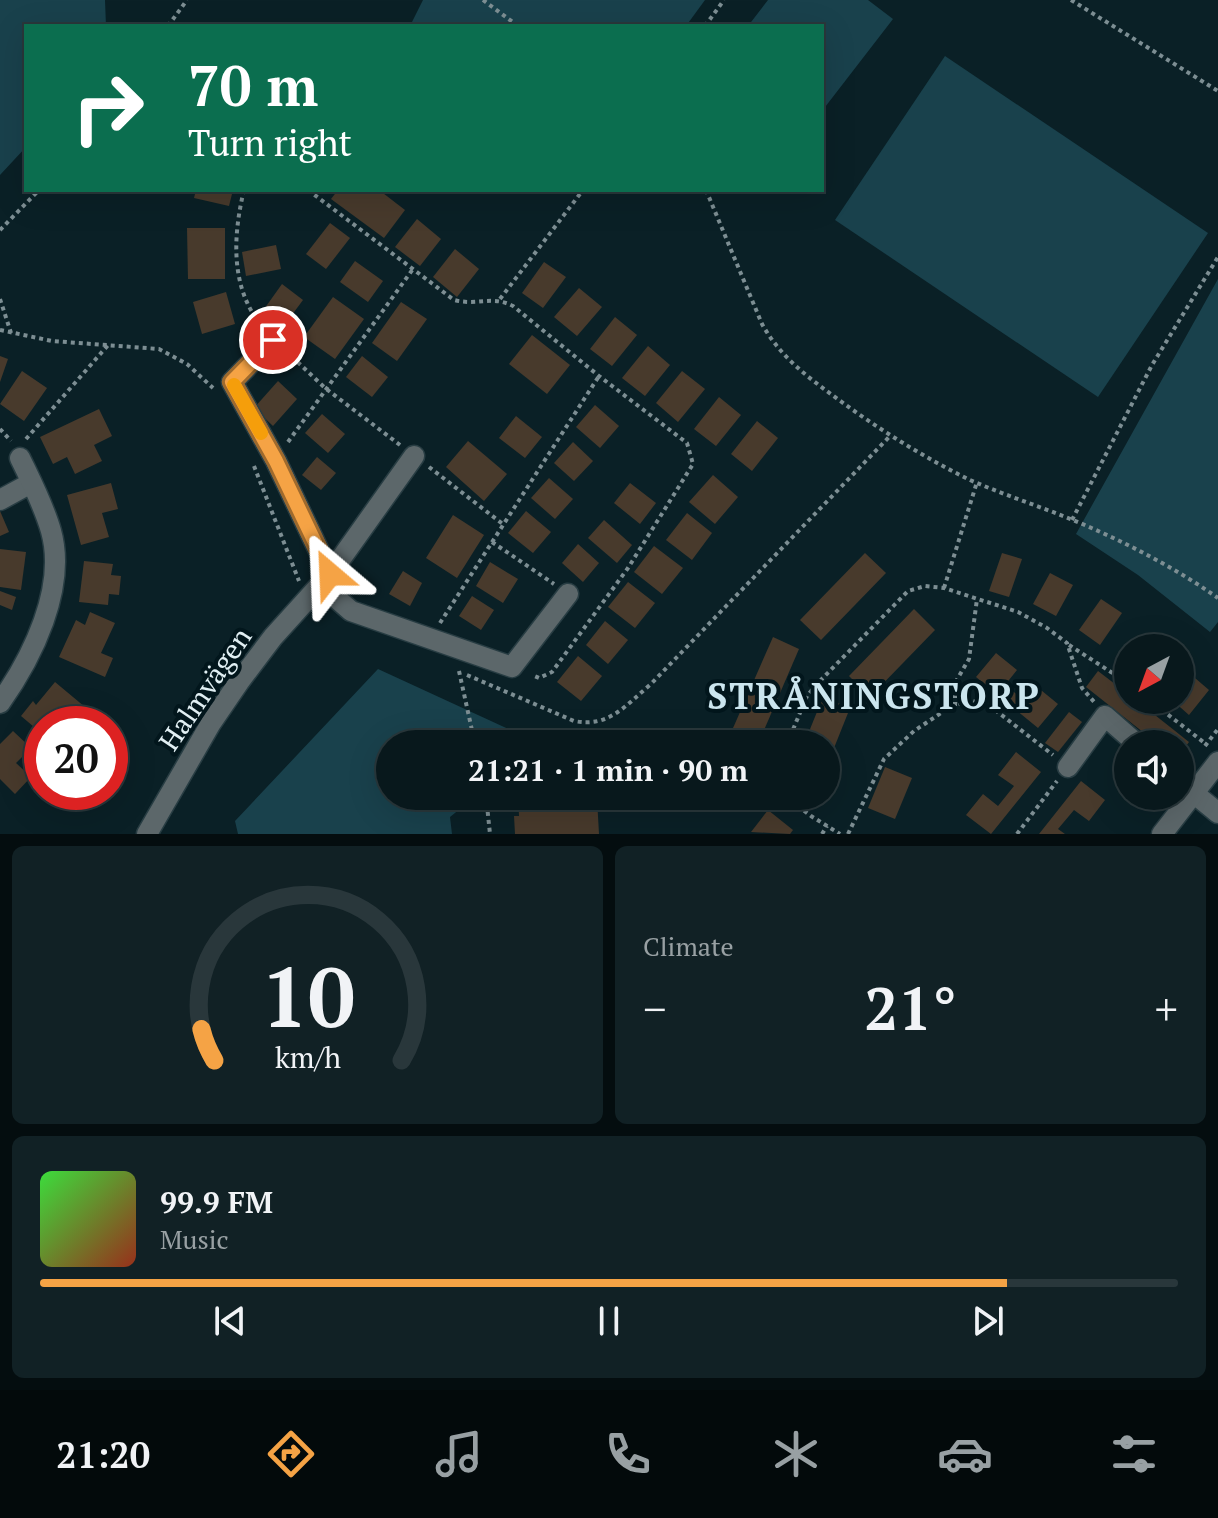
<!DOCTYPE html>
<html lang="en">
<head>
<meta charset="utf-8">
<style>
  body { margin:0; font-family:"PT Serif",serif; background:#112125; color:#f1f3f6; height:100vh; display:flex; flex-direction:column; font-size:30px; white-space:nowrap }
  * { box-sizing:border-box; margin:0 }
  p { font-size:26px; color:#98a0a3 }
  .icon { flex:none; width:44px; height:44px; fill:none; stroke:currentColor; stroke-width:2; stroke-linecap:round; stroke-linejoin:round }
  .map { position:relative; height:834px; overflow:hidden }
  .side { display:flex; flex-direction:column; gap:12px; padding:12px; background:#040d0f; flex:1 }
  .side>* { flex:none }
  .guide { position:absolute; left:24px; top:24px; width:800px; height:168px; border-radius:0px; box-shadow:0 8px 32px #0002,0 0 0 2px #29373b; background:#0b6e4f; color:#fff; overflow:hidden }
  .needle { width:52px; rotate:221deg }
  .fabs { position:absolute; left:1114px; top:634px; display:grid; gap:16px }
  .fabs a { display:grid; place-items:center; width:80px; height:80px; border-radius:50%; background:#08181c; box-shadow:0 8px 32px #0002,0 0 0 2px #29373b; font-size:40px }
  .speed { position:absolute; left:24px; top:706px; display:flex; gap:16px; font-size:40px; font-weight:700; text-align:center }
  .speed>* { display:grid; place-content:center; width:104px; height:104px; border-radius:50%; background:#08181c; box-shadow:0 8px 32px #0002,0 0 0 2px #29373b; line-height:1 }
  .speed .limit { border:12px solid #d22; background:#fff; color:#111 }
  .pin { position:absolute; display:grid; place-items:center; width:68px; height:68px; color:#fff; margin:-34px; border:4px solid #fff; border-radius:50%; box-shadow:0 2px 8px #0007 }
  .me { position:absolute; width:88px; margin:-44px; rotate:334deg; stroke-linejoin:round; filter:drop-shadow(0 0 6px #0008) }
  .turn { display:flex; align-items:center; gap:28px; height:168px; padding:0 32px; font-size:36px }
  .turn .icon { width:104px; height:104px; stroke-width:2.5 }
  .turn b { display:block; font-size:56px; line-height:68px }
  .big { font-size:60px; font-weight:700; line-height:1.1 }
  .side .tile { flex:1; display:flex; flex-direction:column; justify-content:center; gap:12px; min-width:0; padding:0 28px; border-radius:12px; background:#112125 }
  .side .dial { align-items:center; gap:0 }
  .dial svg { height:208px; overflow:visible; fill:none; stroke:#29373b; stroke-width:7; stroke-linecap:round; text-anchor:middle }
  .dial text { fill:#f1f3f6; stroke:none }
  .song { display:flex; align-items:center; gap:24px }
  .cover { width:96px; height:96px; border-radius:12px; background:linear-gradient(135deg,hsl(120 70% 55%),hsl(10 70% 35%)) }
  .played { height:8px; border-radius:4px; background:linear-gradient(90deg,#f5a345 85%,#29373b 85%) }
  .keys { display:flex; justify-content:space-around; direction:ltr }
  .heat { display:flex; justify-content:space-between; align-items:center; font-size:44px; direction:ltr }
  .side .tiles { flex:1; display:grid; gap:12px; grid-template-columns:1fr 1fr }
  .tile:last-child { grid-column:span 2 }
  .trip { position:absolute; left:376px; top:730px; width:464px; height:80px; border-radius:40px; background:#08181c; box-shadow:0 8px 32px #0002,0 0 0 2px #29373b; font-weight:700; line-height:80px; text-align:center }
  .menu { display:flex; height:128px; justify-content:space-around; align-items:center; background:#030a0b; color:#98a0a3 }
  .menu .icon { width:56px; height:56px }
  .menu .on { color:#f5a345 }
  .menu b { font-size:36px; color:#f1f3f6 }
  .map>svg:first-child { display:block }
  .green { fill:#19414c }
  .building { fill:#483a2c }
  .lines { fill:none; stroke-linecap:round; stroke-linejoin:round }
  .minor-casing { stroke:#283d43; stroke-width:23 }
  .path { stroke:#7d8e93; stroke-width:4; stroke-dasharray:4 4; stroke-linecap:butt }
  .minor { stroke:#5c676a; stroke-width:20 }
  .route-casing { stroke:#9f6a2d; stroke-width:20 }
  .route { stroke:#f5a345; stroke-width:14 }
  .slow { stroke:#f59e0b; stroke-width:14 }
  .labels { text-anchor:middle; stroke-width:8; stroke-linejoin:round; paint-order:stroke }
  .street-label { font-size:28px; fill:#e1eff3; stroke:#02161c }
  .district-label { font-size:36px; font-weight:bold; letter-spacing:2px; fill:#cbe5ee; stroke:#02161c }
</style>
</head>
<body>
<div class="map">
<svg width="1218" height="834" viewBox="0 0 1218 834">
  <rect width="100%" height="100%" fill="#0a2026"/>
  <g class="green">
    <polygon points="0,0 105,0 106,26 26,26 26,147 0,175"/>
    <polygon points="423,0 705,0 686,26 410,26"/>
    <polygon points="768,0 868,0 893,19 822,111 822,26 748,26"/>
    <polygon points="945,56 1208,233 1098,397 835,220"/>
    <polygon points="1218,279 1218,622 1210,632 1138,575 1076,534"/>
    <polygon points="378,669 541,744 390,744 390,796 476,796 450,817 452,834 238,834 235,821"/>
  </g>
  <g class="building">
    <polygon points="196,190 233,190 229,206 194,198"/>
    <polygon points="338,190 379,190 405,210 384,238 331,199"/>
    <polygon points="417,219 441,239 420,266 395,247"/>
    <polygon points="330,223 350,238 326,269 306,254"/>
    <polygon points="187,228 225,228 225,279 188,279"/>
    <polygon points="276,245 281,269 246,276 242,252"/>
    <polygon points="455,249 479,269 457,297 433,277"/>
    <polygon points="355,261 383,281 368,302 340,282"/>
    <polygon points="544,262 566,277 543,308 522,293"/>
    <polygon points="282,284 303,300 283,327 262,312"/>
    <polygon points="579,288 602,307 577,336 554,317"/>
    <polygon points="226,292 235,324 202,334 193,302"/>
    <polygon points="333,297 364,319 335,359 304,337"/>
    <polygon points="401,302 427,319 397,361 372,343"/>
    <polygon points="615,317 637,335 612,366 590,349"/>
    <polygon points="532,335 570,365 547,394 509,364"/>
    <polygon points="648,346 670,365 645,396 622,378"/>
    <polygon points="0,356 8,359 0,382"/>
    <polygon points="362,356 388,377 372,397 346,377"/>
    <polygon points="22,371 47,388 24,421 0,404"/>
    <polygon points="682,371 705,389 678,422 656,403"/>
    <polygon points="278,381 297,399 273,426 254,408"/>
    <polygon points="719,397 741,415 716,446 694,429"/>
    <polygon points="595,405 619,426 600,448 576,427"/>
    <polygon points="99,409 112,436 94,445 102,461 75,474 67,457 53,464 40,437"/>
    <polygon points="322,414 345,434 328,453 305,433"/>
    <polygon points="516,416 542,437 525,458 499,438"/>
    <polygon points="757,421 778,438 752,471 731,454"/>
    <polygon points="468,441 507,474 484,501 446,467"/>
    <polygon points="573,442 593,461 574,481 554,463"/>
    <polygon points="317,457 336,473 321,490 302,475"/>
    <polygon points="713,475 738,497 715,524 689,502"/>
    <polygon points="549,478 573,499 555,519 531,498"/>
    <polygon points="111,483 118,509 102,513 109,537 81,545 67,495"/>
    <polygon points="630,483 656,503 640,524 614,503"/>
    <polygon points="0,511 9,532 0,536"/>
    <polygon points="526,511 551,532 533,553 508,533"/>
    <polygon points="687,513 712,533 692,560 666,540"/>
    <polygon points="453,515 484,535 457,578 426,558"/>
    <polygon points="604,520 632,545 617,563 588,538"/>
    <polygon points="578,544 599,563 583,582 562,563"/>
    <polygon points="654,546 683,568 662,594 634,572"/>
    <polygon points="0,549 26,552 21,590 0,587"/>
    <polygon points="865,553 886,573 821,640 800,620"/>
    <polygon points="1002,553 1022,559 1009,597 989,591"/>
    <polygon points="84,561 113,564 111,575 121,576 119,595 109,594 108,605 79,602"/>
    <polygon points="490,562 518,579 503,603 476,586"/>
    <polygon points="403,571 422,583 410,606 389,594"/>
    <polygon points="1050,573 1073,585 1056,616 1033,604"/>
    <polygon points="628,582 655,603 635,628 608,607"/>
    <polygon points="0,591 16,597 12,610 0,605"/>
    <polygon points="472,596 494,610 481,630 459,616"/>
    <polygon points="1101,599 1122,613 1100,645 1079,630"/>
    <polygon points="914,609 935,630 870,697 849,676"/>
    <polygon points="90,612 115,623 101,653 113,658 105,677 59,657 76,620 85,625"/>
    <polygon points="605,621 628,640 608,664 586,645"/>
    <polygon points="773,637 799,649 758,744 726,744"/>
    <polygon points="996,653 1017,670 1005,685 1024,700 1036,686 1058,704 1038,728 976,677"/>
    <polygon points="578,656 602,676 581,701 557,682"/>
    <polygon points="1098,671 1128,694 1128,700 1136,700 1189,742 1180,754 1180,744 1158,744 1086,687"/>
    <polygon points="1188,672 1209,690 1189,715 1172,700 1180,700 1180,681"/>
    <polygon points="55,682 91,712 81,724 59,724 51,717 46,724 42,724 40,732 21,716 33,701 36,705"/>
    <polygon points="823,697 850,708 826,768 826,744 804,744"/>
    <polygon points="1069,712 1082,722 1058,752 1045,743"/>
    <polygon points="13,731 31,748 16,763 31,777 15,794 0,779 0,744"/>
    <polygon points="1016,752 1041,772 991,834 966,815 983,794 998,806 1014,786 998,775"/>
    <polygon points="885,767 912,778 895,819 868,808"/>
    <polygon points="1081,781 1105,800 1089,821 1074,810 1058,829 1065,834 1039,834"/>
    <polygon points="518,796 559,796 559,799 597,798 599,834 515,834 514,816 519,816"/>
    <polygon points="768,810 793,830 790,834 751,832"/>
  </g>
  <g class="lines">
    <defs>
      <g id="minor">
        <polyline points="273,340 232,382 276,461 330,574"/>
        <polyline points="0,500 31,483"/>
        <polyline points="321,585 351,611 512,667 568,594"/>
        <path d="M0 703C32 658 67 588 51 531 44 506 31 481 20 458"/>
        <polyline points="1068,767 1105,716 1137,744"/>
        <polyline points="1180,782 1218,813"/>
        <polyline points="147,834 211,723 239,682 273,637 330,574 414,456"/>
        <polyline points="1162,834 1218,762"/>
      </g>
    </defs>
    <use href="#minor" class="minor-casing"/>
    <g class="path">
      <polyline points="483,0 518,26"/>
      <polyline points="1071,0 1218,91"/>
      <polyline points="168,26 187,0"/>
      <polyline points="705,26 724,0"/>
      <path d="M244 190C233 235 230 287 261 325"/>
      <path d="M308 190 454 300C477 306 492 295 513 306L599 376 687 443 693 464 628 568 552 672 539 678 532 675"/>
      <path d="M706 190 762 324C781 358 809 378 839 400 880 430 925 458 970 480 1004 495 1039 506 1073 520 1123 541 1174 567 1218 598"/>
      <polyline points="0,230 39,190"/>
      <polyline points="0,299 11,333"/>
      <polyline points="500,299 583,190"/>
      <polyline points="0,330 52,341 159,349 187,364 213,388"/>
      <polyline points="286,351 325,388 400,445"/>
      <polyline points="0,429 11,441"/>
      <polyline points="26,439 109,344"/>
      <polyline points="288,442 413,269"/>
      <polyline points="254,466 299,581"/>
      <polyline points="429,467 504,525"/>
      <polyline points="1072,520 1152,365 1218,257"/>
      <polyline points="492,542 554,584"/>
      <polyline points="944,588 977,482"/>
      <polyline points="440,623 599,376"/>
      <polyline points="1069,645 1128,683"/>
      <polyline points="459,671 475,744"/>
      <path d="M467 675 574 721C609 728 626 705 651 684L891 435"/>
      <polyline points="1149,700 1206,744"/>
      <polyline points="955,706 955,683 969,659 977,599"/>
      <polyline points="787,744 807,696 816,685 908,591 925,586 944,588 1018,612 1047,628 1067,643 1082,688 1095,703"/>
      <polyline points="1205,746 1218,729"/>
      <polyline points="486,796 490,834"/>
      <polyline points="785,796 811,816 840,834"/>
      <polyline points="822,834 827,826"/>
      <polyline points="848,834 884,759 914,731 947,709 969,700 990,706 1053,755"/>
      <polyline points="1017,834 1057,781"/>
    </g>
    <use href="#minor" class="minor"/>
  </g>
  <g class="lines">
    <defs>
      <polyline id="route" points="273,340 232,382 276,461 330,574"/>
    </defs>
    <use href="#route" class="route-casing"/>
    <use href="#route" class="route"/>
    <polyline class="slow" points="234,385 261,433"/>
  </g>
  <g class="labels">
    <g class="street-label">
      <text transform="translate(205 689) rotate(-56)" y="10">Halmvägen</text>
    </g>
    <g class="district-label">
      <text x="874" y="709">STRÅNINGSTORP</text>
    </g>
  </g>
</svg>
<div class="fabs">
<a><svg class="needle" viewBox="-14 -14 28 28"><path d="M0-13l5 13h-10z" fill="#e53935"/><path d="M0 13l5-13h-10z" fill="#98a0a3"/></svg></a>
<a><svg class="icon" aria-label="sound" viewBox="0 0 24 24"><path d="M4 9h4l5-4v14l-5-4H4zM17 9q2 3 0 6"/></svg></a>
</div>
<div class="speed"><div class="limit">20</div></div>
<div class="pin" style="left:273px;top:340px;background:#d93025"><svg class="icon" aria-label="arrive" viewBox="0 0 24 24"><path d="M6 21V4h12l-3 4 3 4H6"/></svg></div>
<svg class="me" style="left:330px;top:574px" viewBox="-20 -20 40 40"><path d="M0-17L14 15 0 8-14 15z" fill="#f5a345" stroke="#fff" stroke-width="4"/></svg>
<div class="trip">21:21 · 1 min · 90 m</div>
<div class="guide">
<div class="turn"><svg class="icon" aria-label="right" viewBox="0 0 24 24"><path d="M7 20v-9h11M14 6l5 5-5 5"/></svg><div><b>70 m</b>Turn right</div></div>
</div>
</div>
<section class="side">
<div class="tiles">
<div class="tile dial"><svg viewBox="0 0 100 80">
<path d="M14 69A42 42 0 1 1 86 69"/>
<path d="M14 69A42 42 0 0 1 9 57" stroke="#f5a345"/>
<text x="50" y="56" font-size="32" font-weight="700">10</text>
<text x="50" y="72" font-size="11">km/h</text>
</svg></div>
<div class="tile"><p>Climate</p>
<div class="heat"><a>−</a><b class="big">21°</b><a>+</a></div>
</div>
<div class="tile">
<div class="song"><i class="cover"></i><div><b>99.9 FM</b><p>Music</p></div></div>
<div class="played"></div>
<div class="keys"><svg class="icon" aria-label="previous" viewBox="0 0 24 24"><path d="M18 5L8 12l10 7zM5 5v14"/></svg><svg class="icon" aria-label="pause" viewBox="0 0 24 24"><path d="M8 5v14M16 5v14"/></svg><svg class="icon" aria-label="next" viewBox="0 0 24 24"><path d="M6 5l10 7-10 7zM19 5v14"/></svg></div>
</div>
</div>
</section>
<nav class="menu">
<b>21:20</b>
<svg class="icon on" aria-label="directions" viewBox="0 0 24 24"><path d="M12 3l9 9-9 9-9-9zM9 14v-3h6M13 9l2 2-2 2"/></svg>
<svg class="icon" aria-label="music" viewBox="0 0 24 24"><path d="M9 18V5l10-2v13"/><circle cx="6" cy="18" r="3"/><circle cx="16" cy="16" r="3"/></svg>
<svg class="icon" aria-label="phone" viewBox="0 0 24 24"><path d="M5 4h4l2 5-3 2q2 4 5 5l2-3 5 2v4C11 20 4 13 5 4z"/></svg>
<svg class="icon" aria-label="climate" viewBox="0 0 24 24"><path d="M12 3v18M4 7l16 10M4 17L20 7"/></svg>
<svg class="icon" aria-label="car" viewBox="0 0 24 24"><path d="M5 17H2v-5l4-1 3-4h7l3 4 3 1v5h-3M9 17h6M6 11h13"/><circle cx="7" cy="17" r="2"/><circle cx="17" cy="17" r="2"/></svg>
<svg class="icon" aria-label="filters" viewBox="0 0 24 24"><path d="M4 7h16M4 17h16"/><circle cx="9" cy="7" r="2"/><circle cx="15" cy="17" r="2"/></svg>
</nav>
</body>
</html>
